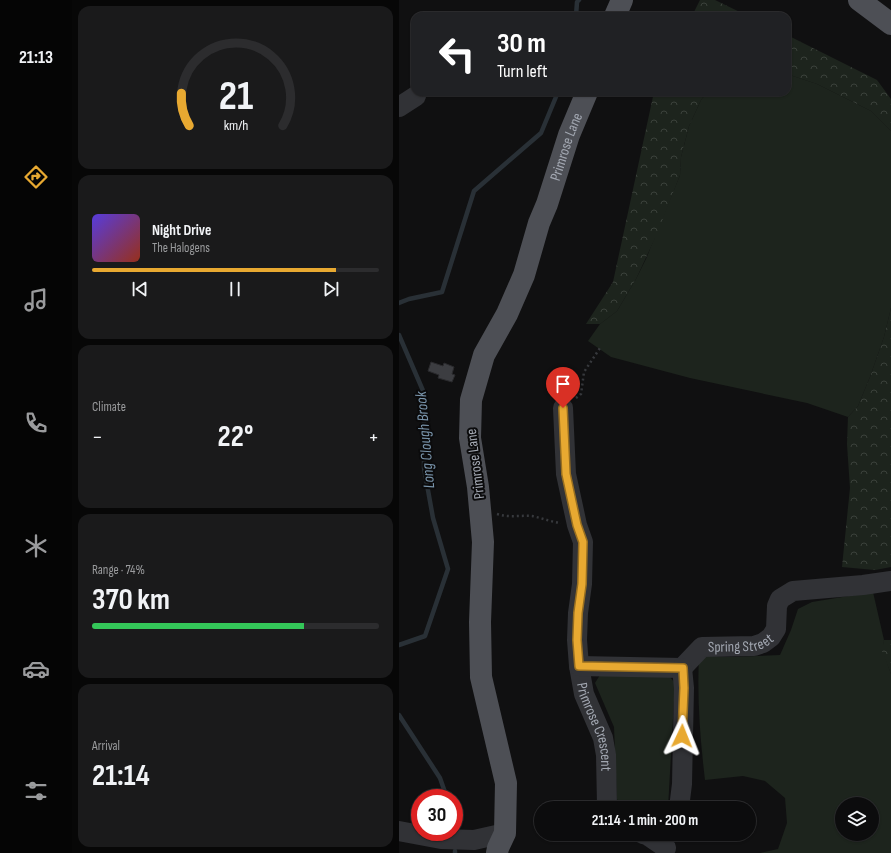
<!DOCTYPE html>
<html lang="en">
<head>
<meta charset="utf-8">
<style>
  body { margin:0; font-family:"Sofia Sans Condensed",sans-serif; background:#1a1a1b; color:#f1f3f6; height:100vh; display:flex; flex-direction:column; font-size:15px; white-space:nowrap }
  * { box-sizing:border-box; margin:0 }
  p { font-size:13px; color:#9a9b9d }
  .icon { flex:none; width:22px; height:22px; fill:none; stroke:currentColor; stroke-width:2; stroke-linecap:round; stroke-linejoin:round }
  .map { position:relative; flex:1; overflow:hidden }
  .sheet { display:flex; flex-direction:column; gap:6px; padding:6px; background:#070707; width:327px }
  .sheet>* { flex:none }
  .hud { position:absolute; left:12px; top:12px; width:380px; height:84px; border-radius:12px; box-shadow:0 1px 3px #0004,0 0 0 1px #2c2c2e; background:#202124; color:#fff; overflow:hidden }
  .buttons { position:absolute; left:436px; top:797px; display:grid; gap:8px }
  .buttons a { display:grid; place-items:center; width:44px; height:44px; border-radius:50%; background:#0c0c0d; box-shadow:0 1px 3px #0004,0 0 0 1px #2c2c2e; font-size:20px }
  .speed { position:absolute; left:12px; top:789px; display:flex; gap:8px; font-size:20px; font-weight:700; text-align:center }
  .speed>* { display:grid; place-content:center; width:52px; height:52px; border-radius:50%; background:#0c0c0d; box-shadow:0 1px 3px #0004,0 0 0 1px #2c2c2e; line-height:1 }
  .speed .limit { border:6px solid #d22; background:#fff; color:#111 }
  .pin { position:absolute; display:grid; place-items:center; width:34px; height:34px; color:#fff; margin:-41px -17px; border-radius:50% 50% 50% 0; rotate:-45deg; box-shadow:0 0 4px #0007 }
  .pin .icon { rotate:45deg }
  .me { position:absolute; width:44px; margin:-22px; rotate:2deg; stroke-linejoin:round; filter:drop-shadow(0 0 3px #0008) }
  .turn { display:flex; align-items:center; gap:14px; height:84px; padding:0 20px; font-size:18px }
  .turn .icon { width:52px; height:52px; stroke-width:2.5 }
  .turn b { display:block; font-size:28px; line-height:34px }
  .big { font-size:30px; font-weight:700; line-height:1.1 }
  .sheet .tile { flex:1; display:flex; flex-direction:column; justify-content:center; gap:6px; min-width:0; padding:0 14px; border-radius:12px; background:#1a1a1b }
  .sheet .dial { align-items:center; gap:0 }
  .dial svg { height:104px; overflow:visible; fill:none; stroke:#2c2c2e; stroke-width:7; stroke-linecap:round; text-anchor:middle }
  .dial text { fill:#f1f3f6; stroke:none }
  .song { display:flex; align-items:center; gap:12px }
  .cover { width:48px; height:48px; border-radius:6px; background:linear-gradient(135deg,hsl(250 70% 55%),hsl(10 70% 35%)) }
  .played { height:4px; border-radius:2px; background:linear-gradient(90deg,#e8a931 85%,#2c2c2e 85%) }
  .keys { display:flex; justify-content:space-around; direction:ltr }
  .heat { display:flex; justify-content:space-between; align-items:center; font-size:22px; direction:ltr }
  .charge { height:6px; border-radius:3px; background:linear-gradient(90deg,#34c759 74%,#2c2c2e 0) }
  .trip { position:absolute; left:135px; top:801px; width:222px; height:40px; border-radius:20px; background:#0c0c0d; box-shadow:0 1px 3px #0004,0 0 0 1px #2c2c2e; font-weight:700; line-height:40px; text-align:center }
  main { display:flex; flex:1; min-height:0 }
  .tabs { display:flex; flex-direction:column; width:72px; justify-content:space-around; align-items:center; background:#050505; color:#9a9b9d }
  .tabs .icon { width:28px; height:28px }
  .tabs .on { color:#e8a931 }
  .tabs b { font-size:18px; color:#f1f3f6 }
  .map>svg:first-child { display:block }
  .green { fill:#1d241d; fill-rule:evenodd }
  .forest { fill:url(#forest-crowns) }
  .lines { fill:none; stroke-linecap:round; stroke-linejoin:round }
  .stream { stroke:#293036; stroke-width:4.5 }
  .building { fill:#3c3d41; stroke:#2a2a2d }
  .path { stroke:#37393d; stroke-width:2.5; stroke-dasharray:2 3; stroke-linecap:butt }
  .minor { stroke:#313236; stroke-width:20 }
  .major { stroke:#4d4f55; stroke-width:22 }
  .route-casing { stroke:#976e20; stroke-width:10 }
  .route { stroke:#e8a931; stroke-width:7 }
  .labels { text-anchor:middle; stroke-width:4; stroke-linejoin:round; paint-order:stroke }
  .street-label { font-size:15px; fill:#a2a7b1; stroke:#0b0b0c }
  .water-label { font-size:16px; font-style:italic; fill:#7a95ac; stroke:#0b0b0c }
</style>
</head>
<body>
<main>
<nav class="tabs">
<b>21:13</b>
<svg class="icon on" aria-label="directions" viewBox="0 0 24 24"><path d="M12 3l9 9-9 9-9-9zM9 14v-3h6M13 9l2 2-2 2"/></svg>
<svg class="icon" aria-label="music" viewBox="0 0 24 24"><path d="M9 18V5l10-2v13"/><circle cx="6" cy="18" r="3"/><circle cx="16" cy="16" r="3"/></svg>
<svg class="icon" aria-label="phone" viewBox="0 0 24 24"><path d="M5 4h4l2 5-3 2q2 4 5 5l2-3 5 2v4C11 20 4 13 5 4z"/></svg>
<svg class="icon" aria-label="climate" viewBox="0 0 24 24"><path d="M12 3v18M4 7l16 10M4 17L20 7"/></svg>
<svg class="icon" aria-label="car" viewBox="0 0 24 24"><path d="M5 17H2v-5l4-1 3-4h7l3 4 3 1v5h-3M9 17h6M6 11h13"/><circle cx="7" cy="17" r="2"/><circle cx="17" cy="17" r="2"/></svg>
<svg class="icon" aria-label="filters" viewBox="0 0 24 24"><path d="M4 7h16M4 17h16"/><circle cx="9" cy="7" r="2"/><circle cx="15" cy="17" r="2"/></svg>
</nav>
<section class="sheet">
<div class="tile dial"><svg viewBox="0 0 100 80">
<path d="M14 69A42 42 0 1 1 86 69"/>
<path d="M14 69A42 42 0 0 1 8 44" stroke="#e8a931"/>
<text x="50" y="56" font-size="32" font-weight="700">21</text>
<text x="50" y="72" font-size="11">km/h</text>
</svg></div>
<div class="tile">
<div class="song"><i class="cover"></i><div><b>Night Drive</b><p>The Halogens</p></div></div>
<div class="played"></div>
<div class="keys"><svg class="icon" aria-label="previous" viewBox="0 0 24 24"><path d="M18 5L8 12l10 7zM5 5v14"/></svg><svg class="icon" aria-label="pause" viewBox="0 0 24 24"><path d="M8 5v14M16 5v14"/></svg><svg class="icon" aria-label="next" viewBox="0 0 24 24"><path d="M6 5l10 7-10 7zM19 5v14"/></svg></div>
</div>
<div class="tile"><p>Climate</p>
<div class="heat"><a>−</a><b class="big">22°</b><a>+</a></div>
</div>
<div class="tile"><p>Range · 74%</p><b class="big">370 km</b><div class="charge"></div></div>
<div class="tile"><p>Arrival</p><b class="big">21:14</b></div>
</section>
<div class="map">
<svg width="492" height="853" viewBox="0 0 492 853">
  <defs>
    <pattern id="forest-crowns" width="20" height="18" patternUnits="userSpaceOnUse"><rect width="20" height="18" fill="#1d241d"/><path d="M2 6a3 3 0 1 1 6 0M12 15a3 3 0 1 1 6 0" fill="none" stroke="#3b413b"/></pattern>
  </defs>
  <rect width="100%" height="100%" fill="#101011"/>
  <g class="green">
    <polygon points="388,74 418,84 472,111 492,131 492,308 485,337 471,377 459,406 449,417 408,403 291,378 212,357 189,341 201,324 218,311 237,279 247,259 281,175 282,157 290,126 302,100 308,92 388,92"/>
    <path d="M474 592 485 640 484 651 492 674V853H361L379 849 388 823 386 798 366 781 344 776 306 780C301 738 298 698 300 656L334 657 381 655 392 630 399 609 413 602ZM443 804H473V834H443Z"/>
    <polygon points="201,675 269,675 276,683 269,808 222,808 218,799 215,727 196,683"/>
  </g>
  <g class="forest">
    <polygon points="301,0 316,0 349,16 293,16"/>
    <polygon points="388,35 478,80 492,99 492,131 472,111 418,84 388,74"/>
    <polygon points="255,92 308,92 302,100 290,126 282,157 281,175 258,234 237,279 218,311 201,324 187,324 214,282"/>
    <polygon points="492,308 492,567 476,570 443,567 451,488 448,444 449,417 459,406 471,377 485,337"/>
    <polygon points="485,640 492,640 492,674 483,651"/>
  </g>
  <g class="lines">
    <g class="stream">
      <polyline points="177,16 178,2 180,0"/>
      <polyline points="0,303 10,299 43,292 75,191 142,133 159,92"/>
      <polyline points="0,335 25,393 25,468 34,518 49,569 26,636 0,645"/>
      <polyline points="0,715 41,778 48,798"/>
      <polyline points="55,819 58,829"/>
      <polyline points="56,853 56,851"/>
    </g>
  </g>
  <polygon class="building" points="32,362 44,366 45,363 55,367 53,374 56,375 53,382 39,378 40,375 29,371"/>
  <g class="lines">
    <g class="path">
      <polyline points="177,398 182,394 185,372 201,348"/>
      <path d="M98 514C110 518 122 515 133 516 143 518 152 522 162 523"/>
    </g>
    <g class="minor">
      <polyline points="0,107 17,96"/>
      <path id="s1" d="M164 408 167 474 178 525 184 542 183 584 179 613 178 640 180 666 185 694 204 738 207 755 208 805 209 808"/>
      <polyline points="180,666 283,668"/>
      <path id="s2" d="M283 668 303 647 355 646 364 643 372 637 377 629 378 606 381 599 394 591 464 585 492 581"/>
      <polyline points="280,808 283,784 285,688 283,668"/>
      <polyline points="0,831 42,839 75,840 106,833"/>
      <polyline points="244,834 248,835 267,848"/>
    </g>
    <g class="major">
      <polyline points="460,0 492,24"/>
      <polyline points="216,16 223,0"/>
      <path id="s3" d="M98 853 99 848 106 833 107 783 82 677 81 622 84 542 79 487 71 438 72 400 85 355 108 314 125 275 140 223 148 204 170 135 188 92"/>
    </g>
  </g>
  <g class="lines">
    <defs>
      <polyline id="route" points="164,408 167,474 178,525 184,542 183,584 179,613 178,640 180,666 284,668 285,688 283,736"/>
    </defs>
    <use href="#route" class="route-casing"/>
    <use href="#route" class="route"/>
  </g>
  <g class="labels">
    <g class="street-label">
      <text dy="5" stroke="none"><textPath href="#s3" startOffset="730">Primrose Lane</textPath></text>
      <text transform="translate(76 464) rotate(-97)" y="5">Primrose Lane</text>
      <text dy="5" stroke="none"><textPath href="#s2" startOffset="68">Spring Street</textPath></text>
      <text dy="5" stroke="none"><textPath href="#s1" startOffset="324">Primrose Crescent</textPath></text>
    </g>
    <g class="water-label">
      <text transform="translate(25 440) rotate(-95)" y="6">Long Clough Brook</text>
    </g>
  </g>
</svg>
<div class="buttons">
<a><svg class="icon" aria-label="layers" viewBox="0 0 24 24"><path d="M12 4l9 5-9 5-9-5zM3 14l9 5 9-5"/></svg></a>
</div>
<div class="speed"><div class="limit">30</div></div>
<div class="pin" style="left:164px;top:408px;background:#d93025"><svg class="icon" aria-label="arrive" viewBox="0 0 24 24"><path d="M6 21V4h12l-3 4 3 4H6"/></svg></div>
<svg class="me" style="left:283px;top:736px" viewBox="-20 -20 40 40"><path d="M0-17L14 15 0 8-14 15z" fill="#e8a931" stroke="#fff" stroke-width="4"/></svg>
<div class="trip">21:14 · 1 min · 200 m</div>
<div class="hud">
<div class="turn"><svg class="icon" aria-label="left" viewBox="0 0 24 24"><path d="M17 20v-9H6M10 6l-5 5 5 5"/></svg><div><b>30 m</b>Turn left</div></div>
</div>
</div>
</main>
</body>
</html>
